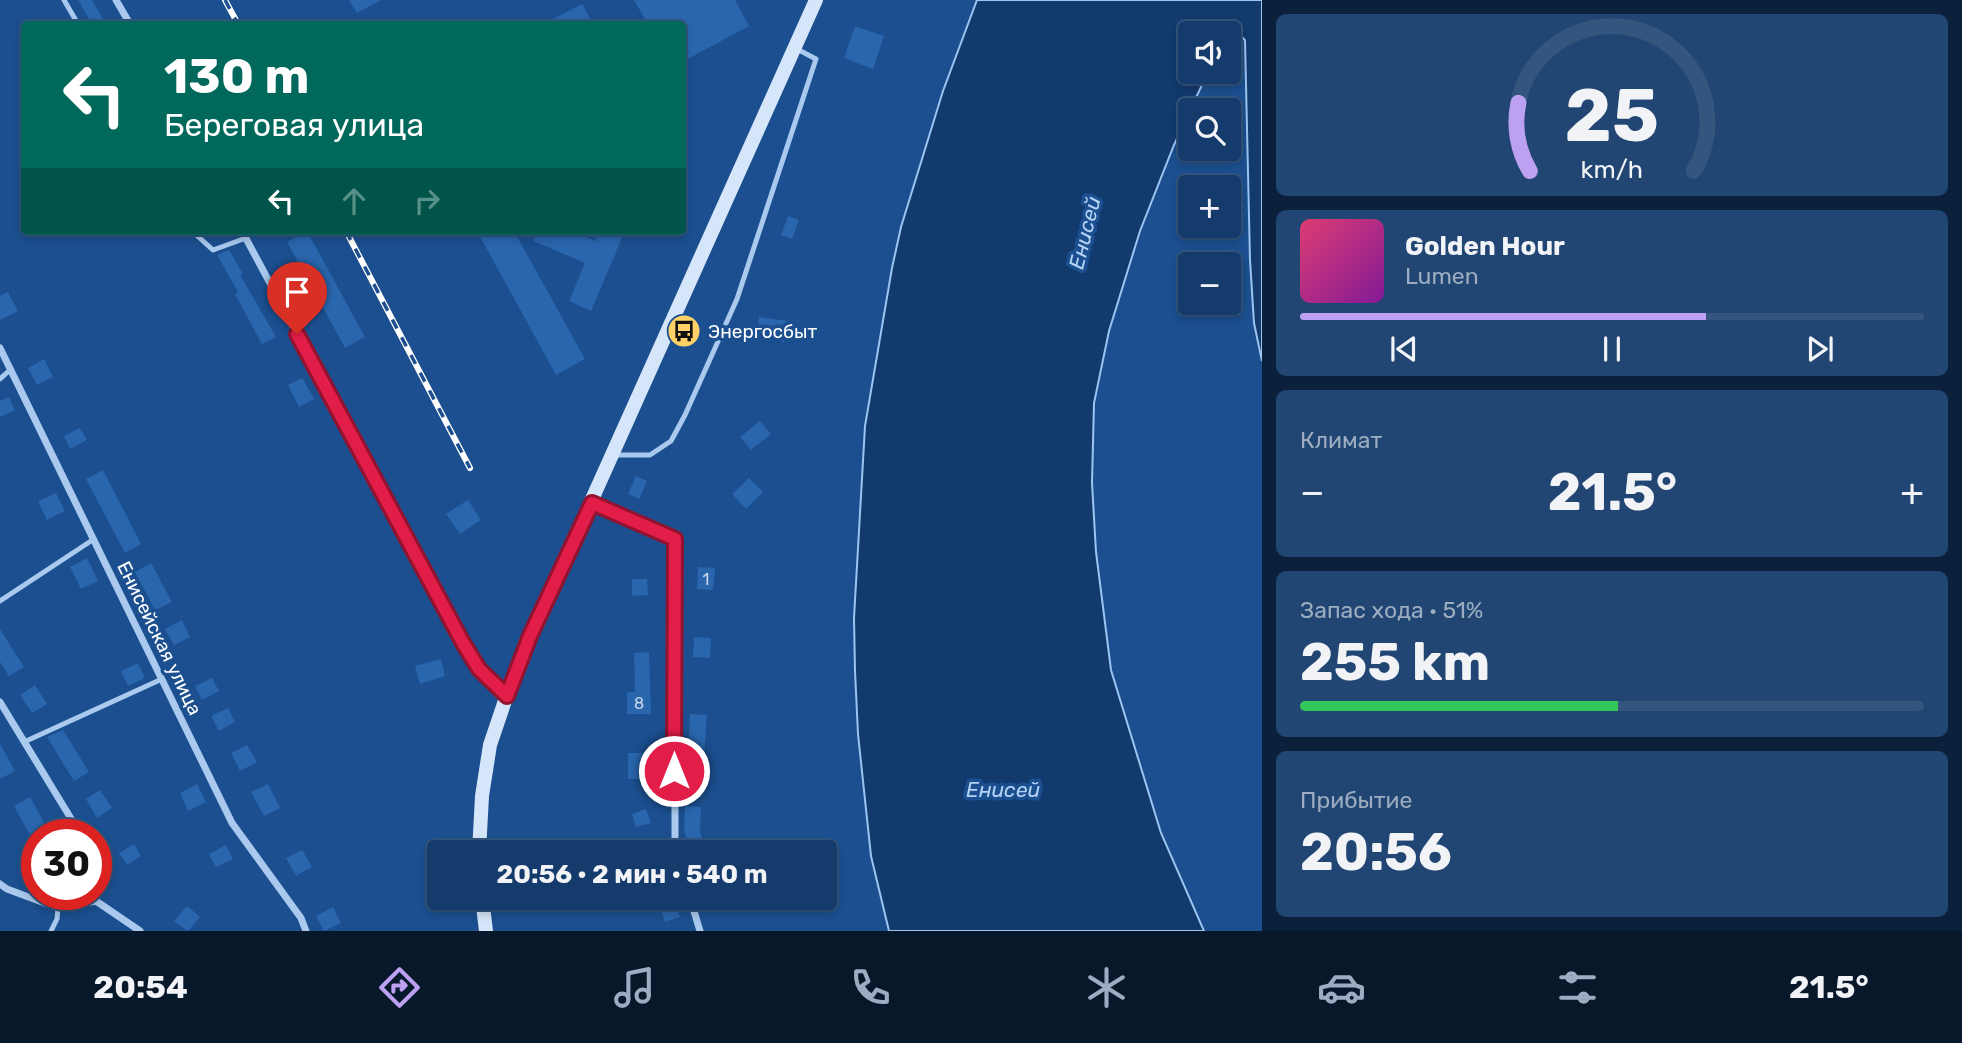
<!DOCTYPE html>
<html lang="ru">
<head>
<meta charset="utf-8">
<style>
  body { margin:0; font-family:Rubik,sans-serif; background:#214673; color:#f1f3f6; height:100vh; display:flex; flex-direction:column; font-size:26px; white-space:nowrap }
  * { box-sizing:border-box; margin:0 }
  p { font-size:23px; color:#9dadc1 }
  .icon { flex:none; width:38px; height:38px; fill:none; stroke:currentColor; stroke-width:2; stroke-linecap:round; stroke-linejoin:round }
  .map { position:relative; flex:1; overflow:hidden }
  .sheet { display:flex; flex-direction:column; gap:14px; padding:14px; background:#0b203b; width:700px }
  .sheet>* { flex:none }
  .guide { position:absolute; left:21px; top:21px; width:665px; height:214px; border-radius:7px; box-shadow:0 4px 10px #0003,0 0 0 2px #33557e; background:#00695c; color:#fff; overflow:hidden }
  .tools { position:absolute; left:1178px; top:21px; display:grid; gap:14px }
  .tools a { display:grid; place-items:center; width:63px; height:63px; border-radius:7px; background:#143b6b; box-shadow:0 4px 10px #0003,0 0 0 2px #33557e; font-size:35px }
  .speed { position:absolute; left:21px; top:819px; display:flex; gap:14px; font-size:35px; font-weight:700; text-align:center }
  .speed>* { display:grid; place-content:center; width:91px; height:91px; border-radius:50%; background:#143b6b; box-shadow:0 4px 10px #0003,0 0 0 2px #33557e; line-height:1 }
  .speed .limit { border:10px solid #d22; background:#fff; color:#111 }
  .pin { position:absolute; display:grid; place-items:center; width:60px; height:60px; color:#fff; margin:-72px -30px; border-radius:50% 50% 50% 0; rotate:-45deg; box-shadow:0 0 7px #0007 }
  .pin .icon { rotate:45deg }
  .me { position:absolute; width:77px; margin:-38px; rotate:0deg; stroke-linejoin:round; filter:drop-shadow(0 0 5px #0008) }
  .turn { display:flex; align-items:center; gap:24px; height:147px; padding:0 28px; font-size:32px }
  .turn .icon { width:91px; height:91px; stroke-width:2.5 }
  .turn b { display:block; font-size:49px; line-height:60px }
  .lanes { display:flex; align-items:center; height:66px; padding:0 28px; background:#0003; justify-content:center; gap:35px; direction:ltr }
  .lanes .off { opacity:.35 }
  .big { font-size:52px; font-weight:700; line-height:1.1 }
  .sheet .card { flex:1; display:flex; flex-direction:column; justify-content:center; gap:10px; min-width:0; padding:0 24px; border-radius:10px; background:#214673 }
  .sheet .dial { align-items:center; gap:0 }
  .dial svg { height:182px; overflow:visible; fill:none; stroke:#33557e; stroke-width:7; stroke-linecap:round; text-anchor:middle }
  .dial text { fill:#f1f3f6; stroke:none }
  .song { display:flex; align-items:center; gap:21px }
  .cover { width:84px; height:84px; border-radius:10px; background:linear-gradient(135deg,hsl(340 70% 55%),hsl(290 70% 35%)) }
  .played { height:7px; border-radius:4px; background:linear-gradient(90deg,#bca0f2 65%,#33557e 65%) }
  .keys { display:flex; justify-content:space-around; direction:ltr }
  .heat { display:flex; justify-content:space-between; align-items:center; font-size:38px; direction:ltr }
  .charge { height:10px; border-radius:5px; background:linear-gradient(90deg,#34c759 51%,#33557e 0) }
  .trip { position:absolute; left:427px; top:840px; width:410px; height:70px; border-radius:7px; background:#143b6b; box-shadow:0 4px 10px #0003,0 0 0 2px #33557e; font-weight:700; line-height:70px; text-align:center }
  .tab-bar { display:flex; height:112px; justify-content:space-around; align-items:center; background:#08182b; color:#9dadc1 }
  .tab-bar .icon { width:49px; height:49px }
  .tab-bar .on { color:#bca0f2 }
  .tab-bar b { font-size:32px; color:#f1f3f6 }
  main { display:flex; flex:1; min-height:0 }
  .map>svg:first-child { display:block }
  .water { fill:#123a6d; stroke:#9cc4f0; stroke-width:2 }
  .building { fill:#2a66ad }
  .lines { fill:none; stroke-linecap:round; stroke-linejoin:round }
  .lane { stroke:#a9c9ee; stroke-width:5 }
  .street { stroke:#a9c9ee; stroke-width:7 }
  .secondary { stroke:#d6e6fa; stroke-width:14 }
  .rail-casing { stroke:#fff; stroke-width:6 }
  .rail { stroke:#1b4f8f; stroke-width:3.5; stroke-dasharray:10; stroke-linecap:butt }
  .route-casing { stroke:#92132f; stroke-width:18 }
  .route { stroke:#e11d48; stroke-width:12 }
  .labels { text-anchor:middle; stroke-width:7; stroke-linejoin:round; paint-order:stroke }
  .number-label { font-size:16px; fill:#cad9ea }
  .poi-label { font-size:19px; fill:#fff; stroke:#1b4f8f; text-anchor:start }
  .street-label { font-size:19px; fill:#fff; stroke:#1b4f8f }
  .water-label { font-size:21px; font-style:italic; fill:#b5d3f5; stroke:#1b4f8f }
</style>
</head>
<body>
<main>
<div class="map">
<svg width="1262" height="931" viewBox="0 0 1262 931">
  <rect width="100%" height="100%" fill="#1b4f8f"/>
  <polygon class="water" points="977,0 1262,0 1262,361 1254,323 1250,260 1245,40 1239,34 1235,35 1229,42 1228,33 1190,33 1190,72 1208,72 1174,145 1140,231 1109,331 1094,403 1092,483 1096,552 1111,670 1161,833 1204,931 889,931 871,856 858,734 855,671 854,618 865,426 892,268 901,227 943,91"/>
  <g class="building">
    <polygon points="78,0 92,0 106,24 92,24"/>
    <polygon points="349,0 381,0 357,13"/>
    <polygon points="634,0 735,0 749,26 682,62 682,24 648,24"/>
    <polygon points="582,4 593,24 544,24"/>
    <polygon points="855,26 884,36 873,69 844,58"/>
    <polygon points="788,216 799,220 792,239 781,235"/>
    <polygon points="307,231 365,337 345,348 287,242"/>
    <polygon points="477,231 514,231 585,359 556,375"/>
    <polygon points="538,231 572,231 595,241 599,231 625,231 591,311 569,301 585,263 533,241"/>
    <polygon points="229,250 243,274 240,275 276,337 262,344 235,294 238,292 217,255"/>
    <polygon points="8,292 18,311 0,320 0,296"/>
    <polygon points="759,317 787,321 784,342 756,337"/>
    <polygon points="44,359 53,377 37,385 28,368"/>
    <polygon points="302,378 314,399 299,407 288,385"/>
    <polygon points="9,397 15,410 0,417 0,401"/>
    <polygon points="760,421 771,434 751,450 740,437"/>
    <polygon points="80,428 87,440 70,449 64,436"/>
    <polygon points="103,470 141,544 125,553 86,479"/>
    <polygon points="636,476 647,481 639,499 628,494"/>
    <polygon points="749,478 763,492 746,509 732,494"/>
    <polygon points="56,493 65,511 47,520 38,501"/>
    <polygon points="468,500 481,520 460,534 446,514"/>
    <polygon points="87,558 98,581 81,589 70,567"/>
    <polygon points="151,563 172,602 155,610 135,572"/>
    <polygon points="698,567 715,568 713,590 697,589"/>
    <polygon points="632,579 647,579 648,595 632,596"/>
    <polygon points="182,620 190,637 174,645 165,629"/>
    <polygon points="0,629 24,667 9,676 0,662"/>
    <polygon points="694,637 711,638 710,658 693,657"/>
    <polygon points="649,652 651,714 627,714 627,692 635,692 634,653"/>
    <polygon points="441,659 445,676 420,684 415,666"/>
    <polygon points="138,663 145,678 128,686 121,671"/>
    <polygon points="212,678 219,691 202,700 195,686"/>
    <polygon points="35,685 47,704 32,713 20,695"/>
    <polygon points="228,708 235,722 219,731 211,716"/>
    <polygon points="690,714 707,715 704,757 688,756"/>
    <polygon points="63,730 89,772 74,781 47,737"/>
    <polygon points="0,744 15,771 0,779"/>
    <polygon points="247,745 257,762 240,771 231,753"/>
    <polygon points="628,753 651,753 652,778 628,779"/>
    <polygon points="197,784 206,802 188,811 180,793"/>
    <polygon points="268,784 280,808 264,816 251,792"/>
    <polygon points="100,790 112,808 97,818 86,799"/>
    <polygon points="30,797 51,835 30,835 14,806"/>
    <polygon points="685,806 701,807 700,832 706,850 691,852 684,830"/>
    <polygon points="646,809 651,823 636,827 632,814"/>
    <polygon points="134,844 141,856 127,865 119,853"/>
    <polygon points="226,845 233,859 216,867 209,854"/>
    <polygon points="302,850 312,867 296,876 286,858"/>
    <polygon points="665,898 674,898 680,917 665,922 658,900"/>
    <polygon points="706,898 722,898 724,906 710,911"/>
    <polygon points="187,906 200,917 188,931 174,921"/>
    <polygon points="333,907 341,923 324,931 316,916"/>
  </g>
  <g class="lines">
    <g class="lane">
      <polyline points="64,0 78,24"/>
      <polyline points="192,231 213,250 246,238"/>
      <polyline points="0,379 11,369"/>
      <polyline points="614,455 650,455 671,441 685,415 737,299 816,59 795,48"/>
      <polyline points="0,601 94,539"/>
      <polyline points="24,742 162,679"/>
      <polyline points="51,931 57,919 58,908"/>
    </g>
    <g class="street">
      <polyline points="116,0 130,24"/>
      <polyline points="242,231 463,643 479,669 507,696"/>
      <polyline points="0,348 232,823 301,918 306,931"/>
      <polyline points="592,503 675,539 675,852"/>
      <polyline points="0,702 81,835"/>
      <polyline points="0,884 7,889 58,908 96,901 140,931"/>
      <polyline points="690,898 700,931"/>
    </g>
    <g class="secondary">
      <polyline points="479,852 482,796 490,745 515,671 816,0"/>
      <polyline points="482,898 486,931"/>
    </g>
    <defs>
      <g id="rail">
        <polyline points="225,0 238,24"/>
        <polyline points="346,231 470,468"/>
      </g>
    </defs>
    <use href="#rail" class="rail-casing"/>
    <use href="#rail" class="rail"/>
  </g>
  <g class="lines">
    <defs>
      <polyline id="route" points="297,334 463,643 479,669 507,696 530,636 592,503 675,539 674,771"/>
    </defs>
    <use href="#route" class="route-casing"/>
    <use href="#route" class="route"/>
  </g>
  <defs>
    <symbol id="bus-disc" viewBox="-11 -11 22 22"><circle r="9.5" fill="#ffd166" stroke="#1b4f8f"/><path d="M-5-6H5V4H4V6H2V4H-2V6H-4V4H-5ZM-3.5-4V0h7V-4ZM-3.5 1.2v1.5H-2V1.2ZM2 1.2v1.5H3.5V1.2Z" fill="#111"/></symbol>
  </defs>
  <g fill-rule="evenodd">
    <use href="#bus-disc" x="665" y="312" width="38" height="38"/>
  </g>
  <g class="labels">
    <g class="number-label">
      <text x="706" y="585">1</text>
      <text x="639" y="709">8</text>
    </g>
    <g class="poi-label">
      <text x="708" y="338">Энергосбыт</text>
    </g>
    <g class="street-label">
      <text transform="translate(160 638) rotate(64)" y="7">Енисейская улица</text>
    </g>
    <g class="water-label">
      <text transform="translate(1085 233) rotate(-76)" y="7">Енисей</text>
      <text x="1003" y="797">Енисей</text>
    </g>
  </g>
</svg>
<div class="tools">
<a><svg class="icon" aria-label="sound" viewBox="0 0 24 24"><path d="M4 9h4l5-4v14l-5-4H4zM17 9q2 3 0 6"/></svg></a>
<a><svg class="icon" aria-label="search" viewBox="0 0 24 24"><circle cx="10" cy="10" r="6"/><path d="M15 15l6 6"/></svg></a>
<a>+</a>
<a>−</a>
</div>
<div class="speed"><div class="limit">30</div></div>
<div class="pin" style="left:297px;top:334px;background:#d93025"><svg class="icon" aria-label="arrive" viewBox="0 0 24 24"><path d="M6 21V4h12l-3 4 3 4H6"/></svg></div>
<svg class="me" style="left:674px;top:771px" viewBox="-20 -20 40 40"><circle r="17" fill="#e11d48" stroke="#fff" stroke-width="3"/><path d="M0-11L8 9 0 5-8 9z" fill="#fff"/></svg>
<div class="trip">20:56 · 2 мин · 540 m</div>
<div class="guide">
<div class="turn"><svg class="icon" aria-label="left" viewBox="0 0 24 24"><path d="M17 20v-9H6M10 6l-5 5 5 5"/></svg><div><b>130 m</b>Береговая улица</div></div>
<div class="lanes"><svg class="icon" aria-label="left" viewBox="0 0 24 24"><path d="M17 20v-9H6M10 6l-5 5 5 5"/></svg><svg class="icon off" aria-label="ahead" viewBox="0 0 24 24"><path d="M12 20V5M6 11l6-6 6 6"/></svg><svg class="icon off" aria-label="right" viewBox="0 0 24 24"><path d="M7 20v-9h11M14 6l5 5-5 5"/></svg></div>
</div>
</div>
<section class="sheet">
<div class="card dial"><svg viewBox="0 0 100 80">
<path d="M14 69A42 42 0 1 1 86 69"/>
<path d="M14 69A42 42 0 0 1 9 39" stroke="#bca0f2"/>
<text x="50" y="56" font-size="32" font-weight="700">25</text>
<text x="50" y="72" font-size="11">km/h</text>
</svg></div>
<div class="card">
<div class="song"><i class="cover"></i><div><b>Golden Hour</b><p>Lumen</p></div></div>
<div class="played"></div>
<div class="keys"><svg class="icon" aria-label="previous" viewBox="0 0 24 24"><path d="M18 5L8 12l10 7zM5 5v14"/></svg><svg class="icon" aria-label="pause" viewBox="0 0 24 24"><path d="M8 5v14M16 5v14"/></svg><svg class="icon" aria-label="next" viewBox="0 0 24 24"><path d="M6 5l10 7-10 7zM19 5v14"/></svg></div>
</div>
<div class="card"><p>Климат</p>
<div class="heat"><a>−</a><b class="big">21.5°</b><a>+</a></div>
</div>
<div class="card"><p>Запас хода · 51%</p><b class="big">255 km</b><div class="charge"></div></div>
<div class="card"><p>Прибытие</p><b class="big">20:56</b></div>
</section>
</main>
<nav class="tab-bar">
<b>20:54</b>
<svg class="icon on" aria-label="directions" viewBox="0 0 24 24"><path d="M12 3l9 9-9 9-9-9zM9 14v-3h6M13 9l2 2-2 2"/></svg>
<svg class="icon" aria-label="music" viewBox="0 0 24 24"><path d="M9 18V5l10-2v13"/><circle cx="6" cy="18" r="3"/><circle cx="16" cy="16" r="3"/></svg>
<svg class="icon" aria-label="phone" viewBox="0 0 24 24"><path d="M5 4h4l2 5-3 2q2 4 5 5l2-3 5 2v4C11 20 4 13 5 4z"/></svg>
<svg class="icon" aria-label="climate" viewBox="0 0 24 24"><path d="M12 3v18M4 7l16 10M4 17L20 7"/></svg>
<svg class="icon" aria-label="car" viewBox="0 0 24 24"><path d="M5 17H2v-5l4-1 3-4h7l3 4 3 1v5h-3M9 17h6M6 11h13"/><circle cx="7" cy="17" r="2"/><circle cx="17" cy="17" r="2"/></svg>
<svg class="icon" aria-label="filters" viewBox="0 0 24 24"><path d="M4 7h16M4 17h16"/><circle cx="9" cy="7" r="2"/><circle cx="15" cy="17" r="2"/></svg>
<b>21.5°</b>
</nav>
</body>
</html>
